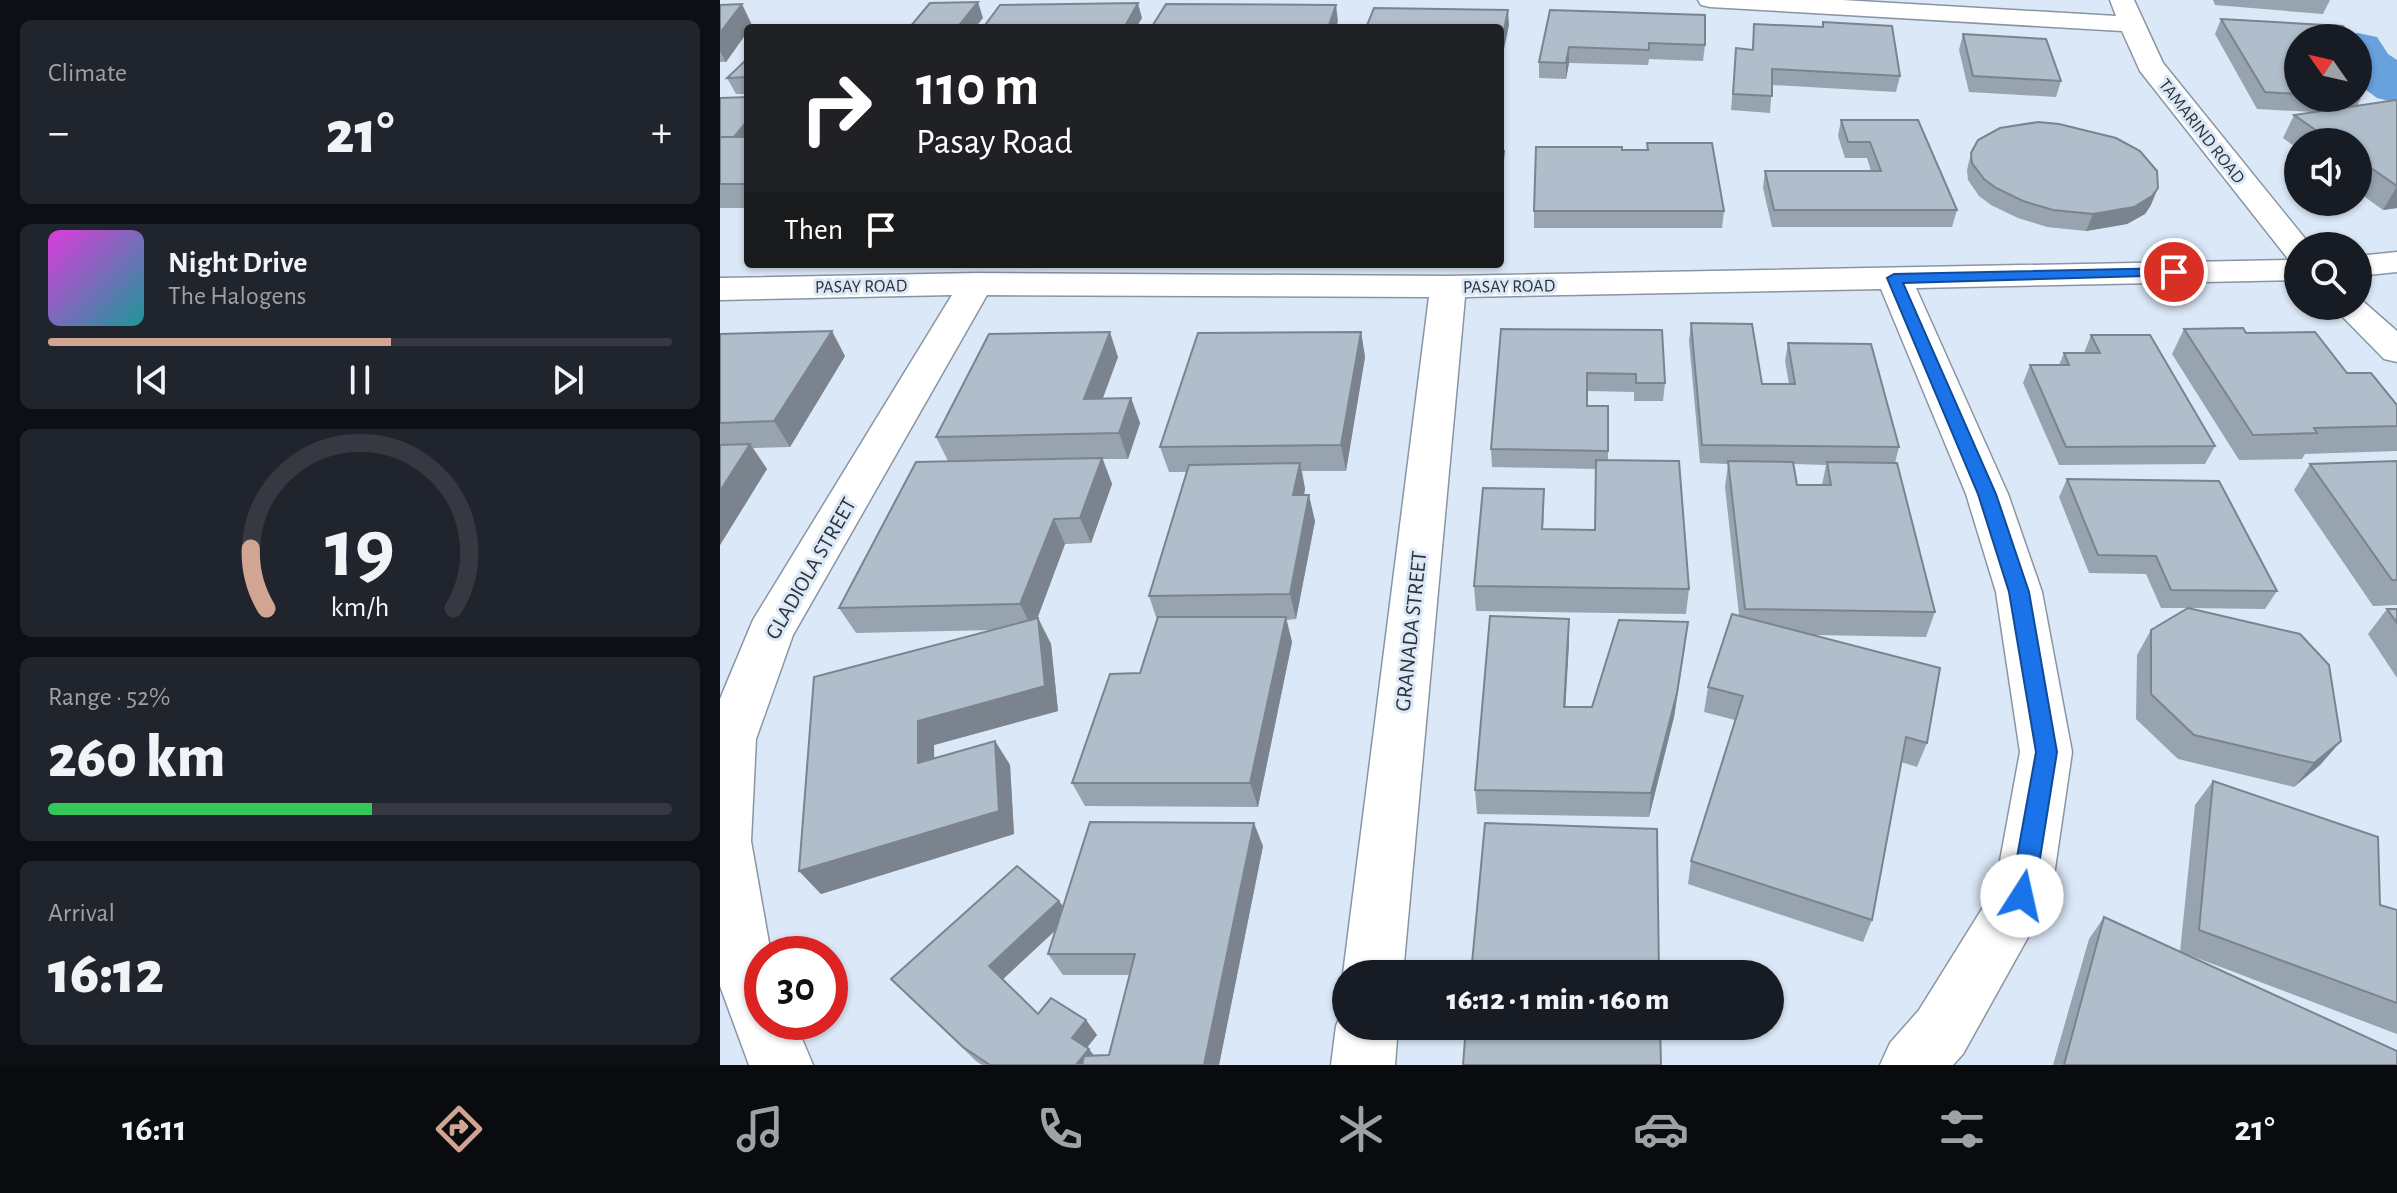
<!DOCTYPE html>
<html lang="en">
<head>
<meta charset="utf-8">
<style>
  body { margin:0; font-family:"Alegreya Sans",sans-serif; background:#20242c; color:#f1f3f6; height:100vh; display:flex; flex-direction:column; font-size:30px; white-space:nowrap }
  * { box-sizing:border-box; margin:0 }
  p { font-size:26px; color:#9ea1a6 }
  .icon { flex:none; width:44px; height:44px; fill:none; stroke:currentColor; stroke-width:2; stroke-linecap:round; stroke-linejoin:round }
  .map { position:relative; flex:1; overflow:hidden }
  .drawer { display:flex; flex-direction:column; gap:20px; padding:20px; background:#0d0f14; width:720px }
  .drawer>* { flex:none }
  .top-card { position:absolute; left:24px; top:24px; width:760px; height:244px; border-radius:8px; box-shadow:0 2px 6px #0004; background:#202124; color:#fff; overflow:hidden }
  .needle { width:52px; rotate:304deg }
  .buttons { position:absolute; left:1564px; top:24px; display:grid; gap:16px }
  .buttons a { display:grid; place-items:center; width:88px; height:88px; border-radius:50%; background:#171b24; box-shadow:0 2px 6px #0004; font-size:40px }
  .speed { position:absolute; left:24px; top:936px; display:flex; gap:16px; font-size:40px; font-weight:700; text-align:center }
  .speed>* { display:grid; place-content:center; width:104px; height:104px; border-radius:50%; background:#171b24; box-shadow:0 2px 6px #0004; line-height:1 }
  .speed .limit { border:12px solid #d22; background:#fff; color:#111 }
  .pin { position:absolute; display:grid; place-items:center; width:68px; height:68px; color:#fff; margin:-34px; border:4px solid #fff; border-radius:50%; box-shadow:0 2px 8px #0007 }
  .me { position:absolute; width:88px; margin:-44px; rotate:10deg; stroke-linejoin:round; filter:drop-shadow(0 0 6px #0008) }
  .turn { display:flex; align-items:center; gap:28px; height:168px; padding:0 40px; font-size:36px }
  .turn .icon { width:104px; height:104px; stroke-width:2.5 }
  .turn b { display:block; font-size:56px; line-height:68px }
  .then { display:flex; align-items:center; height:76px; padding:0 40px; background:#0003; gap:16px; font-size:30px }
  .big { font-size:60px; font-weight:800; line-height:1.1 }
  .drawer .tile { flex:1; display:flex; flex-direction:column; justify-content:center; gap:12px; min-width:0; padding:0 28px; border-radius:12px; background:#20242c }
  .drawer .dial { align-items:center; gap:0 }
  .dial svg { height:208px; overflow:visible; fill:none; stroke:#363941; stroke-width:7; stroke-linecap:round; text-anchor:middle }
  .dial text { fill:#f1f3f6; stroke:none }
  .song { display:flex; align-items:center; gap:24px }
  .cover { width:96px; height:96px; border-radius:12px; background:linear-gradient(135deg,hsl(300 70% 55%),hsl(180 70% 35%)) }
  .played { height:8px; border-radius:4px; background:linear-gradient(90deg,#d2a593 55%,#363941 55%) }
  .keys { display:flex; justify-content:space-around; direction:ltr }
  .heat { display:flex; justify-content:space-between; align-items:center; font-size:44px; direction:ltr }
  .charge { height:12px; border-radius:6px; background:linear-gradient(90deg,#34c759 52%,#363941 0) }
  .trip { position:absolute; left:612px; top:960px; width:452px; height:80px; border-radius:40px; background:#171b24; box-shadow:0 2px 6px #0004; font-weight:800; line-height:80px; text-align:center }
  .tab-bar { display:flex; height:128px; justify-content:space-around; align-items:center; background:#090b0e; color:#9ea1a6 }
  .tab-bar .icon { width:56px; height:56px }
  .tab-bar .active { color:#d2a593 }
  .tab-bar b { font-size:36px; color:#f1f3f6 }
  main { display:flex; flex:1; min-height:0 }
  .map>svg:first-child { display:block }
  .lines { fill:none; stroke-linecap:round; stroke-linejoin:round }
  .river { fill:#67a1de; fill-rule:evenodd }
  .minor-casing { stroke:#8995a3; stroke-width:3 }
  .minor { fill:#fff; fill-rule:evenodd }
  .wall { fill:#97a3af; fill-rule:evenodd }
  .shaded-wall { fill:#7b848e }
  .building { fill:#b0bdcb; stroke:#7b848e; stroke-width:2 }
  .route { fill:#1a73e8; stroke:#114b97; stroke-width:2 }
  .labels { text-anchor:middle; stroke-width:6; stroke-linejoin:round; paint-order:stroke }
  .far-street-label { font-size:18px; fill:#2e3339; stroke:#dbe8f7 }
  .street-label { font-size:22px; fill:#2e3339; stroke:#dbe8f7 }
</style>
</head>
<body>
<main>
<section class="drawer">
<div class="tile"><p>Climate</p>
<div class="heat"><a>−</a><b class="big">21°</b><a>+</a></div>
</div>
<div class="tile">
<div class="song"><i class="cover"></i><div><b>Night Drive</b><p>The Halogens</p></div></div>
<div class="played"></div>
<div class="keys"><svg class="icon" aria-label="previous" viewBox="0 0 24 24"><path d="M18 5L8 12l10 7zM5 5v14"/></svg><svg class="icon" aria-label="pause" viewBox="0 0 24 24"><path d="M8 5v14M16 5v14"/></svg><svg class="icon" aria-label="next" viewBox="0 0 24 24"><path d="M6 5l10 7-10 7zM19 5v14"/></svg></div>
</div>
<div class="tile dial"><svg viewBox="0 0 100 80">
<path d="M14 69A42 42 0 1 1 86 69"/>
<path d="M14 69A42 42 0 0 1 8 46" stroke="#d2a593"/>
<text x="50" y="56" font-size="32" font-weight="700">19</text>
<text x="50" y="72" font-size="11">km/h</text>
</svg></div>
<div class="tile"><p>Range · 52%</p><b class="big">260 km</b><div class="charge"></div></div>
<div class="tile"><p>Arrival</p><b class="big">16:12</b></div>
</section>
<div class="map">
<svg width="1677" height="1065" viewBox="0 0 1677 1065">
  <rect width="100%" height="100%" fill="#dbe8f7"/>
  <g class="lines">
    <polygon class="river" points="1638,33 1657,37 1668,54 1677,60 1677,103 1657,98 1638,84 1638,38 1618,38"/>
    <defs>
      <g id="minor">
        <polygon points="978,0 1122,0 1396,16 1390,0 1414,0 1443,63 1591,246 1578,246 1578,280 1196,288 1288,494 1322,592 1352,752 1331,896 1243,1054 1233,1065 1160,1065 1170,1043 1199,1010 1275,888 1300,752 1276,592 1246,494 1161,289 745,297 683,974 626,974 626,981 623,974 709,297 267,295 73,635 36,739 31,841 51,954 42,954 42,1022 75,1022 93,1065 29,1065 0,986 0,699 33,620 232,295 0,300 0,278 256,273 728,276 1569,260 1420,71 1402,31 990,7 981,5"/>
        <polygon points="1677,252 1677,272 1638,276 1638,256"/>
        <polygon points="1638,297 1677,331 1677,362 1664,359 1612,306 1638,306"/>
        <polygon points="625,1004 626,1026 678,1026 675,1065 611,1065 616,1026"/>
      </g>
    </defs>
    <use href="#minor" class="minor-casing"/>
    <use href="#minor" class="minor"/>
  </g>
  <g class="wall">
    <polygon points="1493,0 1610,0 1603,14 1495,5"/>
    <polygon points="0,5 32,25 30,28 28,28 28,31 6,62 0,62"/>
    <polygon points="830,10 985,45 983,61 929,59 928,65 849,63 846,79 819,78 819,62"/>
    <polygon points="1501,19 1578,38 1578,98 1641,98 1637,106 1676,100 1677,208 1663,210 1638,192 1638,142 1578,142 1578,149 1563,138 1574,115 1594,112 1537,109 1495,34"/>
    <polygon points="1103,22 1180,76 1176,92 1052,85 1050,113 1011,110 1016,48 1032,50 1034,24 1102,27"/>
    <polygon points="1243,34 1341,81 1336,97 1249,92 1239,50"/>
    <polygon points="28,58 28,94 16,94 7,78"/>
    <polygon points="28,97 28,208 0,208 0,98"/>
    <polygon points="1121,120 1198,120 1237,210 1232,227 1052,227 1043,188 1045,171 1151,171 1147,158 1125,158 1118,136"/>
    <polygon points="927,143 1004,211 1002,228 814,228 814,211 902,150 927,150"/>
    <polygon points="1251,153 1431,205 1425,214 1407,224 1366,231 1327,227 1298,218 1271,205 1259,196 1248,180 1247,170"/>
    <path d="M971 323 1042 384H1069L1065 361 1068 343 1179 447 1175 463 1215 612 1206 637 1095 635 1207 743 1197 767 1181 762 1152 920 1143 942 968 884 971 861 1015 720 984 712 988 687 1019 615 1005 487 1008 464 980 463 969 341ZM1074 464 1106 465 1102 485H1077Z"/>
    <polygon points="781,329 945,383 943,401 914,401 914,392 867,391 867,406 888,406 888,460 969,589 966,614 756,611 754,586 824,514 823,529 875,530 876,469 772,467 771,449"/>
    <polygon points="1464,329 1526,333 1627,373 1677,405 1677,451 1585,454 1582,459 1519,460 1452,354"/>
    <polygon points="641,332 645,357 626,471 582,471 585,489 584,495 595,521 576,619 566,620 572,642 538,807 365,806 352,783 420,673 437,620 429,596 466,472 449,472 440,447"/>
    <polygon points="0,334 125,356 70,447 33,448 47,469 0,545"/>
    <polygon points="1371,335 1495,446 1485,464 1339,465 1303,383 1310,365 1339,365 1344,353 1364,353"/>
    <polygon points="398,357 383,398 411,398 420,423 408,459 383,459 392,484 371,543 345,544 317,619 318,618 331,644 338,711 214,745 214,758 275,741 290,765 294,834 101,894 79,871 273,630 136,633 119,608 228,461 216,437"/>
    <polygon points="1677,461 1677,605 1653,606 1574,490 1590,464"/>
    <polygon points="1347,479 1557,591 1545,609 1470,608 1621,741 1600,765 1574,787 1458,759 1416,719 1417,655 1431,630 1467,608 1441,608 1426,574 1369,573 1339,497"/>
    <polygon points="1667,609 1677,609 1677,678 1648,634"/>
    <polygon points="849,619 845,707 872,707 965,647 954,717 929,817 757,814 755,790"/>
    <polygon points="1493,781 1660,905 1677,910 1677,1034 1461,952 1677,1065 1333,1065 1369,939 1384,917 1460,952 1475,805"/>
    <path d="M543 846 499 1065H262L256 1061 171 979 339 901 343 906ZM335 930 328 954 343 975H410L389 1055H374L367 1048 377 1035 366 1020 318 1014 283 979Z"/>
  </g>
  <g class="shaded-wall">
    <polygon points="258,2 263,18 255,28 237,28"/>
    <polygon points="418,3 422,18 416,28 404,28"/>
    <polygon points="22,4 32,25 30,28 28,28 28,31 6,62 0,51 0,33"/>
    <polygon points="616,5 618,21 616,28 608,28"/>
    <polygon points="788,10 789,25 780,69 780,51"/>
    <polygon points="849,47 849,63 846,79 846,63"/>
    <polygon points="28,120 28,147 13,138"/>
    <polygon points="784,151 784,168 780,213 780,189"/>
    <polygon points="1677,186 1677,208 1663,210"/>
    <polygon points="1438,188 1431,205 1425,214 1407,224 1366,231 1373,214"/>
    <polygon points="112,331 125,356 70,447 54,421"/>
    <polygon points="390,332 398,357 373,424 364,399"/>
    <polygon points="641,332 645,357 626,471 621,445"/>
    <polygon points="411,398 420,423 408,459 399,433"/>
    <polygon points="30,444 47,469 0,545 0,491"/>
    <polygon points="382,458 392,484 371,543 360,518"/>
    <polygon points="580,463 585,489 579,521 573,495"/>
    <polygon points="589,495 595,521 576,619 570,594"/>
    <polygon points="334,519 345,544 313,630 300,604"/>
    <polygon points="566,617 572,642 538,807 530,783"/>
    <polygon points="318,618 331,644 338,711 214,745 215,787 198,763 198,721"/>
    <polygon points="849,619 849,644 844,731 844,707"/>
    <polygon points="968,622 954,717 929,817 931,793"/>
    <polygon points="275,741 290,765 294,834 101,894 79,871"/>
    <polygon points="1621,741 1600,765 1574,787 1594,763"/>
    <polygon points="534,823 543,846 499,1065 484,1065"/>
    <polygon points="339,901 350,917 281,981 269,966"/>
    <polygon points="366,1020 377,1035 363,1052 352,1038"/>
    <polygon points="369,1049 379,1063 378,1065 356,1065"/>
  </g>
  <g class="building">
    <polygon points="258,2 237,28 118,28 190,27 210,3"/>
    <polygon points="418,3 404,28 263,28 280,5"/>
    <polygon points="22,4 0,33 0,5"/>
    <polygon points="446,4 616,5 608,28 431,28"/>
    <polygon points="654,8 788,10 780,51 780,28 646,28"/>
    <polygon points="830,10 985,15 985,45 929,43 929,50 849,47 846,63 819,62"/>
    <polygon points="1501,19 1623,26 1632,38 1578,38 1578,94 1545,92"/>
    <polygon points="1103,22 1172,26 1180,76 1052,69 1052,96 1013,94 1016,48 1033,50 1034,24 1103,27"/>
    <polygon points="1243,34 1326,39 1341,81 1253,76"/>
    <polygon points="28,58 28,77 7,78"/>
    <polygon points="28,97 28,120 14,137 0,137 0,98"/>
    <polygon points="1676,100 1677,101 1677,186 1638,159 1638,142 1613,142 1574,115"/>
    <polygon points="1121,120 1198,120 1237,210 1054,210 1045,171 1161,171 1150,142 1128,142"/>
    <polygon points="1318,122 1339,124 1396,138 1420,151 1437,171 1438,188 1432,196 1414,207 1373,214 1333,210 1303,201 1276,188 1264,179 1252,163 1251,153 1258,140 1280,128"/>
    <rect x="0" y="137" width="28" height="47"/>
    <polygon points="927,143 992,143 1004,211 814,211 816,147 902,147 902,150 928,150"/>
    <polygon points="780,151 784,151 780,189"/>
    <polygon points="971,323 1032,324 1042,384 1075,384 1068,343 1151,344 1179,447 982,445"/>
    <polygon points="1523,328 1526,333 1595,332 1627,373 1651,373 1677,405 1677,426 1594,428 1597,433 1533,435 1464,329"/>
    <polygon points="781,329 942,330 945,383 916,383 916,374 867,373 867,406 888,406 888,451 771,449"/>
    <polygon points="112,331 54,421 0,423 0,334"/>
    <polygon points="390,332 364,399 411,398 399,433 216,437 269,334"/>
    <polygon points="641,332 621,445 440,447 478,333"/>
    <polygon points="1371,335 1430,335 1495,446 1346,447 1310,365 1349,365 1344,353 1380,353"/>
    <polygon points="30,444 0,491 0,445"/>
    <polygon points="382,458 360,518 334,519 300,604 119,608 196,462"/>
    <polygon points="876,460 959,461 969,589 754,586 763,488 824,489 822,529 875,530"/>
    <polygon points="1008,461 1073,462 1077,485 1111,485 1107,462 1177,463 1215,612 1025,609"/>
    <polygon points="1677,461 1677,580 1672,580 1590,464"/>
    <polygon points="580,463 573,495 589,495 570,594 429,596 469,465"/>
    <polygon points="1347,479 1499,481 1557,591 1451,590 1436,556 1378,555"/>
    <polygon points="1468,608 1580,634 1609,665 1621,741 1594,763 1474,735 1431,694 1431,630"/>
    <polygon points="1667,609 1677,609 1677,623"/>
    <polygon points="1012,614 1220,668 1207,743 1186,737 1152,920 971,861 1023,696 988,687"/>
    <polygon points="770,616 849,619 844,707 872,707 899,620 968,622 957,693 931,793 755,790"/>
    <polygon points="438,617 566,617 530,783 352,783 390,674 420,673"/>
    <polygon points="318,618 325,686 198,721 198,763 275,741 279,811 79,871 94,677"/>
    <polygon points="1493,781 1658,837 1660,905 1677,910 1677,1003 1479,930"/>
    <polygon points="370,822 534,823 484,1065 362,1065 364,1056 389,1055 415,954 328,954"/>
    <polygon points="765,823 937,829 939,974 751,974"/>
    <polygon points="297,866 339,901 269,966 318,1014 331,998 366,1020 352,1038 369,1049 356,1065 270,1065 243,1047 171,979"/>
    <polygon points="1384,917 1677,1051 1677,1065 1344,1065"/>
    <polygon points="746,1026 940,1026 941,1065 743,1065"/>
  </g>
  <polygon class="route" points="1454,268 1459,269 1459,275 1183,283 1276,494 1309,592 1337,752 1314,896 1310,904 1302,907 1294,904 1290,896 1316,752 1289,592 1258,494 1167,278 1174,274"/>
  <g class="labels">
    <g class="far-street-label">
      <text transform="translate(1482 131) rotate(52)" y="6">TAMARIND ROAD</text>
      <text transform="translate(141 286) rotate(-1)" y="6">PASAY ROAD</text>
      <text transform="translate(789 286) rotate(-1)" y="6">PASAY ROAD</text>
    </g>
    <g class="street-label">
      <text transform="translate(90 568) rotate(-60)" y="8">GLADIOLA STREET</text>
      <text transform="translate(690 631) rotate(-84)" y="8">GRANADA STREET</text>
    </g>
  </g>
</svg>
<div class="buttons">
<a><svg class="needle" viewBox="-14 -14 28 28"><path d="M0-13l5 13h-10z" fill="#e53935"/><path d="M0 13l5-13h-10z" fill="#9ea1a6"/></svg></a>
<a><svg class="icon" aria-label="sound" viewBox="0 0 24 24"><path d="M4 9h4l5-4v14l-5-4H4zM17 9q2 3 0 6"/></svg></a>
<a><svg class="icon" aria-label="search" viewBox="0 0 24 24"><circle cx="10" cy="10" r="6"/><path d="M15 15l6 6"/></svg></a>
</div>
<div class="speed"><div class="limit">30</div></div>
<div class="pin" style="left:1454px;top:272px;background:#d93025"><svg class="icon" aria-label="arrive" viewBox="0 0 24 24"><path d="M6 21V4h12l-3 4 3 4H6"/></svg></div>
<svg class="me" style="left:1302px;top:896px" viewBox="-20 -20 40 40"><circle r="19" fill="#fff"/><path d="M0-13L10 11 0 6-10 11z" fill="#1a73e8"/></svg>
<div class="trip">16:12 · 1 min · 160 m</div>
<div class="top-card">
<div class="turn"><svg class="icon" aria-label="right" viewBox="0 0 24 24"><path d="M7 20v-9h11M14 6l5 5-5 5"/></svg><div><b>110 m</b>Pasay Road</div></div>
<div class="then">Then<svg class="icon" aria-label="arrive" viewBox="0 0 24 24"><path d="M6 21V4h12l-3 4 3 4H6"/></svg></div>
</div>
</div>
</main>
<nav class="tab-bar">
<b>16:11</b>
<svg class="icon active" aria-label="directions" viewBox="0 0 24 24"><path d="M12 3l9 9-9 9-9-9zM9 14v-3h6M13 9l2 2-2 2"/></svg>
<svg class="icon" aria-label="music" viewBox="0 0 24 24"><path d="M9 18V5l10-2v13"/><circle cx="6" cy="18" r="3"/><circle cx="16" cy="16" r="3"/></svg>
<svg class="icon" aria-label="phone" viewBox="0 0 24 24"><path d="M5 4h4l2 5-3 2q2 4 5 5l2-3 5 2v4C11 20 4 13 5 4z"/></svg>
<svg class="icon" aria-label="climate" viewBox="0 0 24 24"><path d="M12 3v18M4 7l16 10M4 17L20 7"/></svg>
<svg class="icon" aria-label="car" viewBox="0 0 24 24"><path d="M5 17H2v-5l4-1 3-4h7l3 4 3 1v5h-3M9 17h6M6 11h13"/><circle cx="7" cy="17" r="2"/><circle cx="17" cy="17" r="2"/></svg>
<svg class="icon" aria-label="filters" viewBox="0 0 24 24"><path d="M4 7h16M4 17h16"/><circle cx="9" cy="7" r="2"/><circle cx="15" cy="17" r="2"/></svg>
<b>21°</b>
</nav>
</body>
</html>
